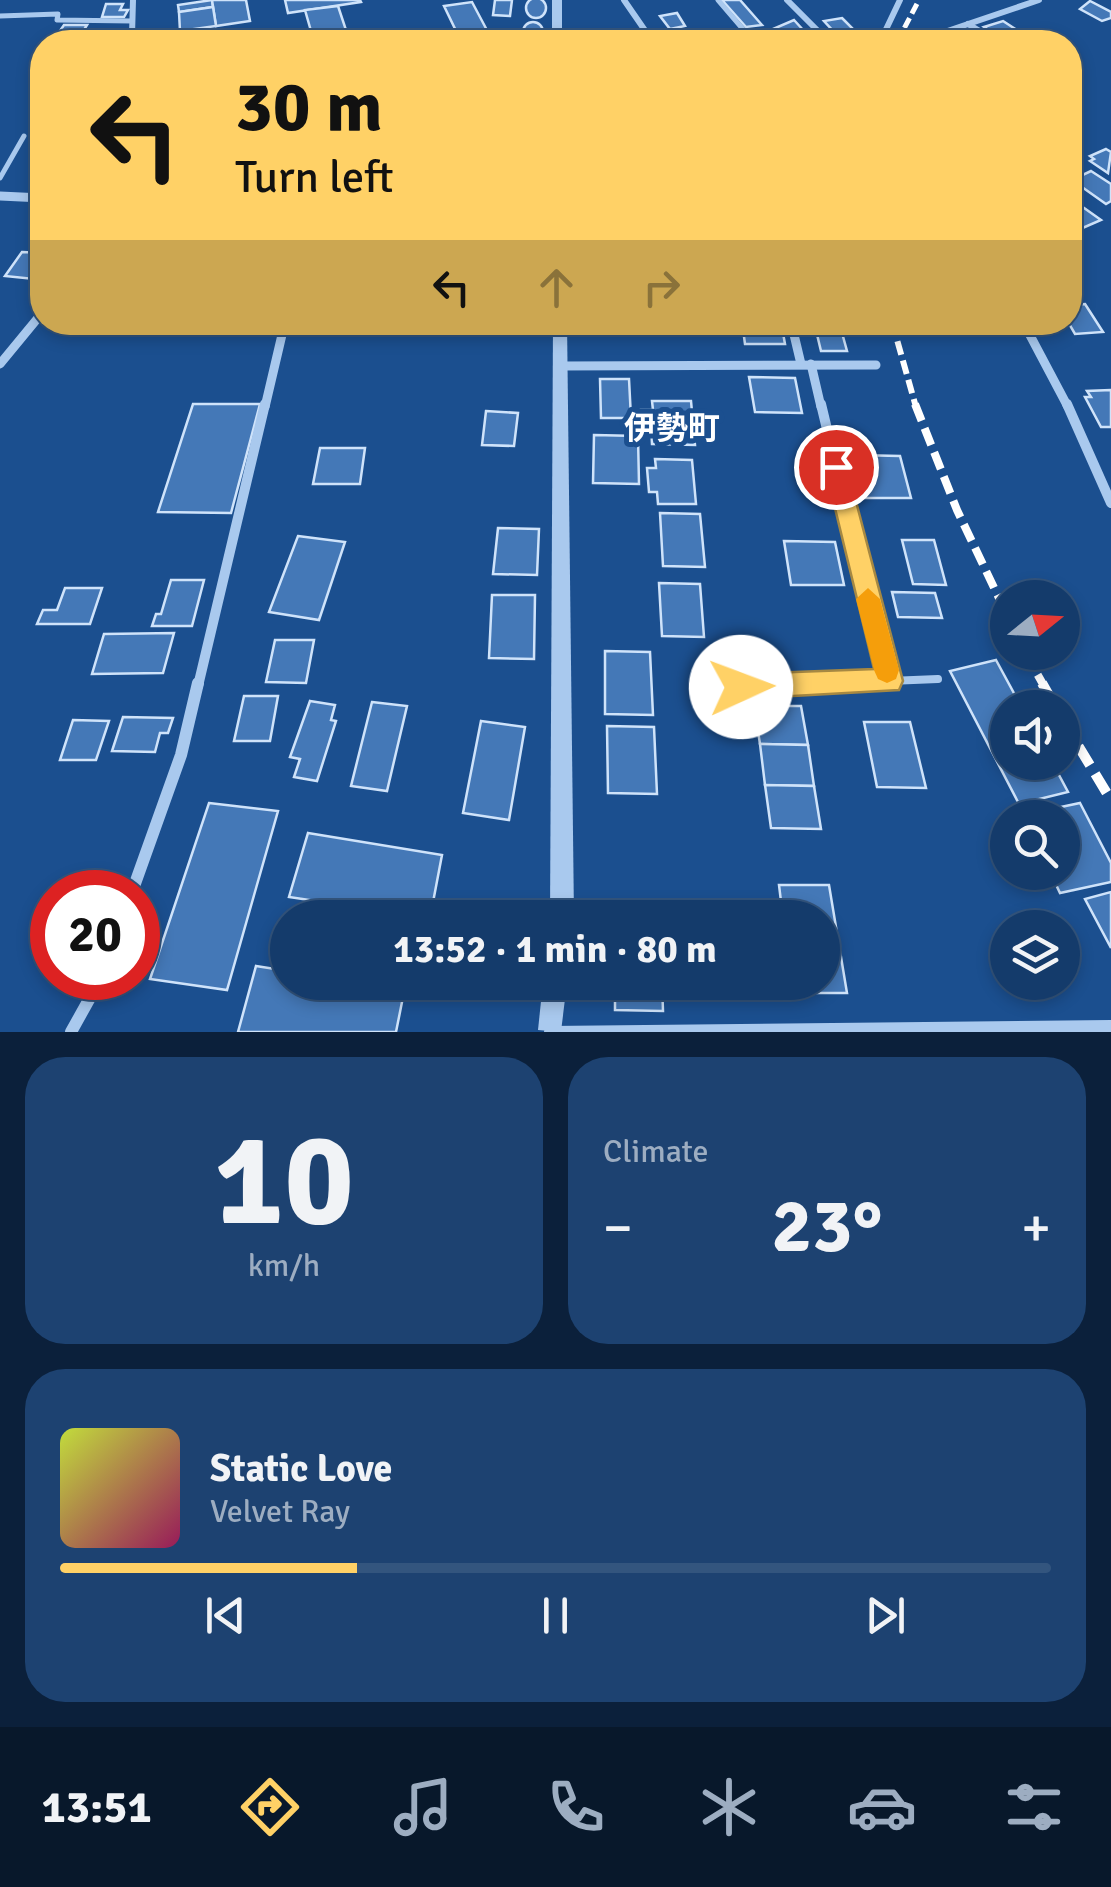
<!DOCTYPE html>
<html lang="en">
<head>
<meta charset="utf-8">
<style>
  body { margin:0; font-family:Signika,"Noto Sans JP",sans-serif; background:#1d4271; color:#f1f3f6; height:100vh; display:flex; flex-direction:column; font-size:38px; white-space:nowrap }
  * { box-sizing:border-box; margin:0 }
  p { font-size:32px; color:#9dadc1 }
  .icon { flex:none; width:55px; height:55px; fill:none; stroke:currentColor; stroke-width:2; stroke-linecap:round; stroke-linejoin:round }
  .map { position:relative; height:1032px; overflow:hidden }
  .sheet { display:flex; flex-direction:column; gap:25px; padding:25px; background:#0b203b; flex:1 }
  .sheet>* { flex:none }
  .hud { position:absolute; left:30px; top:30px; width:1052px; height:305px; border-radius:40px; box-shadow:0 5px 15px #0003,0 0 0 2px #33557e; background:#ffd166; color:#111; overflow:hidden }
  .needle { width:65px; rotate:72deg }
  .fabs { position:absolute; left:990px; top:580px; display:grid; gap:20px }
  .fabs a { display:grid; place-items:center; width:90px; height:90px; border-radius:50%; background:#143b6b; box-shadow:0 5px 15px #0003,0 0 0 2px #33557e; font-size:50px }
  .speed { position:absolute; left:30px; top:870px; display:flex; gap:20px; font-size:50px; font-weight:700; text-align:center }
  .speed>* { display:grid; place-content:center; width:130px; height:130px; border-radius:50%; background:#143b6b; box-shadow:0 5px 15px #0003,0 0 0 2px #33557e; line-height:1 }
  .speed .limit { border:15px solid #d22; background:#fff; color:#111 }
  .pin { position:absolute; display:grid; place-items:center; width:85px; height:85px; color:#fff; margin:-42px; border:5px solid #fff; border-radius:50%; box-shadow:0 2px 10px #0007 }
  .me { position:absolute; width:110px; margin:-55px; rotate:88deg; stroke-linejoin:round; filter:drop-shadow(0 0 8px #0008) }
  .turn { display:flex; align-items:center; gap:35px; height:210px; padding:0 40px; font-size:45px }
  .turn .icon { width:130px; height:130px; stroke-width:2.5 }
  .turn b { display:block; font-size:70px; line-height:85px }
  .lanes { display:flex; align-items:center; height:95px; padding:0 40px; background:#0003; justify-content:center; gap:50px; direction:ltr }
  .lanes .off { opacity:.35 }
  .big { font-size:75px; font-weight:700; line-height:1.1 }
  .sheet .tile { flex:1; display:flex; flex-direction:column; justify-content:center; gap:15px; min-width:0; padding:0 35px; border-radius:40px; background:#1d4271 }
  .sheet .dial { align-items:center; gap:0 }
  .dial b { font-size:130px; line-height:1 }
  .song { display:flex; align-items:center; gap:30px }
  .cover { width:120px; height:120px; border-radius:15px; background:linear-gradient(135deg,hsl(70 70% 55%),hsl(330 70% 35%)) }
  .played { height:10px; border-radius:5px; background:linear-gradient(90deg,#ffd166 30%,#33557e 30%) }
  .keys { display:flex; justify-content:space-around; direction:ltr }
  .heat { display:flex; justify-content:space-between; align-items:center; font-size:55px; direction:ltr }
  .sheet .tiles { flex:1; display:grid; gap:25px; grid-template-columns:1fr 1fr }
  .tile:last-child { grid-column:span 2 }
  .trip { position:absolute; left:270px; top:900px; width:570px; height:100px; border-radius:50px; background:#143b6b; box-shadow:0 5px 15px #0003,0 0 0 2px #33557e; font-weight:700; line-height:100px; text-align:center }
  .tabs { display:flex; height:160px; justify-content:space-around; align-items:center; background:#08182b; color:#9dadc1 }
  .tabs .icon { width:70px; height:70px }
  .tabs .on { color:#ffd166 }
  .tabs b { font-size:45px; color:#f1f3f6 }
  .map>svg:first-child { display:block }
  .building { fill:#4478b7; stroke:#cfe3fa; stroke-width:2.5 }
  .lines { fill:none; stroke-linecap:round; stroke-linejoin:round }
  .service-far2 { stroke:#a9c9ee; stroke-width:5 }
  .service-far1 { stroke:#a9c9ee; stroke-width:8 }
  .service { stroke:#a9c9ee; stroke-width:10 }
  .minor-far3 { stroke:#a9c9ee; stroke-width:6 }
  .minor-far2 { stroke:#a9c9ee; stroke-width:9 }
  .minor-far1 { stroke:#a9c9ee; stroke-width:10 }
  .minor { stroke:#a9c9ee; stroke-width:12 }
  .tertiary { fill:#a9c9ee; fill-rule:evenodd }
  .rail-far3 { stroke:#fff; stroke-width:5; stroke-dasharray:11 5; stroke-linecap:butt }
  .rail-far2 { stroke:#fff; stroke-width:6; stroke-dasharray:14 6; stroke-linecap:butt }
  .rail-far1 { stroke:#fff; stroke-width:8; stroke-dasharray:18 8; stroke-linecap:butt }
  .rail { stroke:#fff; stroke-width:10; stroke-dasharray:22 10; stroke-linecap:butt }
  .route { fill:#ffd166; stroke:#a68842; stroke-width:2.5 }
  .slow { fill:#f59e0b }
  .labels { text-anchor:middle; stroke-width:10; stroke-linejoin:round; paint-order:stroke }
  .neighbourhood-label { font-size:32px; font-weight:bold; fill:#fff; stroke:#1b4f8f }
</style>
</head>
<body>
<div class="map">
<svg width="1111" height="1032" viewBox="0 0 1111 1032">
  <rect width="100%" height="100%" fill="#1b4f8f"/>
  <g class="building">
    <circle cx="536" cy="8" r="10"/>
    <polygon points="212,0 213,7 179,12 178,5"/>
    <polygon points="212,0 246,0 250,21 216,26"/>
    <polygon points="285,0 360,0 361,2 288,13"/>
    <polygon points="495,0 512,0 510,16 493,15"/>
    <polygon points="722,0 740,0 762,25 746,27"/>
    <polygon points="1090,1 1111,12 1111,18 1102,21 1080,9"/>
    <polygon points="472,2 489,34 460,39 444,6"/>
    <polygon points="106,4 123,4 120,10 128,10 124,17 102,17"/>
    <polygon points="338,6 346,30 311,31 305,10"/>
    <polygon points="213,7 216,26 180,31 179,12"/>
    <polygon points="677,13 685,26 670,29 660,16"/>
    <polygon points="842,18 855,31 837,35 824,21"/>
    <polygon points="794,20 805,32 783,31 787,36 780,37 773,29"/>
    <polygon points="1003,21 1034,41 1007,42 984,27"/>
    <circle cx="533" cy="32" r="10"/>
    <polygon points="64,25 87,25 77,41 53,41"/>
    <polygon points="1106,149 1111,152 1108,173 1090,161 1094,159 1090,156"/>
    <polygon points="1091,171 1111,184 1111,201 1106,204 1072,180"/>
    <polygon points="1070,198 1101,220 1078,230 1070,224"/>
    <polygon points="22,252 42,253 42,265 34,279 5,276"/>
    <polygon points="1085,304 1103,332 1075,334 1068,322 1070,305"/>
    <polygon points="742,322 781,322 785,344 745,344"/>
    <polygon points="814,322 839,322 847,351 821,351"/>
    <polygon points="749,377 795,378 802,413 755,412"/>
    <polygon points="600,379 629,379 631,418 601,418"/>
    <polygon points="1111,390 1111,427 1101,427 1085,397 1091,397 1087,391"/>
    <polygon points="652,401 691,401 695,445 652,444 651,424 642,424 641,410 653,410"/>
    <polygon points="193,404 260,404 231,513 158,512"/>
    <polygon points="486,411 518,413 514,446 482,445"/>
    <polygon points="594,435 638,436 639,484 593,483"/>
    <polygon points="320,448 365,448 360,484 313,484"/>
    <polygon points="854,455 900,456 911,498 864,498"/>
    <polygon points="655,459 692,460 696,504 658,504 657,492 649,492 647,468 656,468"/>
    <polygon points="660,513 700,514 705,567 663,566"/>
    <polygon points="498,528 539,529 537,575 493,574"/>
    <polygon points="298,536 345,542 319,620 269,612"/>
    <polygon points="902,540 934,540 946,585 913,584"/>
    <polygon points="784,541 835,542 844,585 791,585"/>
    <polygon points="171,580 204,580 192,626 152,626 156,614 161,614"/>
    <polygon points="659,583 700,584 704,637 662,636"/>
    <polygon points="65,588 102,588 90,624 37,624 43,610 57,610"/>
    <polygon points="892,592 935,593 942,618 898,617"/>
    <polygon points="492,595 535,595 534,659 489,658"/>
    <polygon points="174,633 163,673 92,674 104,634"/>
    <polygon points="275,640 314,640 306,683 266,682"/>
    <polygon points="605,651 650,652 653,715 605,714"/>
    <polygon points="996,660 1022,708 1008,708 1008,762 1052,762 1068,792 1019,804 950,671"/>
    <polygon points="244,696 278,696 270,741 234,741"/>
    <polygon points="310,701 335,705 331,720 336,721 317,781 294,777 300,759 290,757"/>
    <polygon points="372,702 407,706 387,791 351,786"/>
    <polygon points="754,706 801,706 808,745 760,744"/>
    <polygon points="123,717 173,718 168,733 160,733 155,752 112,751"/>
    <polygon points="73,720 109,721 96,760 60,760"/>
    <polygon points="481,721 525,727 509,820 463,813"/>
    <polygon points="864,722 910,722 926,788 877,787"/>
    <polygon points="607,726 654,727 657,794 608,793"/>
    <polygon points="760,744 808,745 814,786 765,785"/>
    <polygon points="765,785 814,786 821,829 771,828"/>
    <polygon points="209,803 278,811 227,990 150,979"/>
    <polygon points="1080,803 1111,863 1111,882 1060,893 1050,872 1062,872 1062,818 1023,815"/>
    <polygon points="308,833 442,855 430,918 289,897"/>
    <polygon points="779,885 829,885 838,939 822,939 822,918 783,918"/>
    <polygon points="1111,892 1111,948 1085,899"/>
    <polygon points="822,939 838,939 847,993 794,993 792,982 822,982"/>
    <polygon points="256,966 288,971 288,982 405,987 396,1032 238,1032"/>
    <polygon points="615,982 662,982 663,1011 615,1010"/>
  </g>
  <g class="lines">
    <g class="service-far2">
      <polyline points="718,0 754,42"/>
      <polyline points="0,16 58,14 57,20 132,21"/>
      <polyline points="0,178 24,136"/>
    </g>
    <g class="service-far1">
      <polyline points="877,638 890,681"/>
      <polyline points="766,686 938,679"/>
    </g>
    <polyline class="service" points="741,687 828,683"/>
    <g class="minor-far3">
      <polyline points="133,0 132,35 139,39 351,35 361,42"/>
      <polyline points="624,0 653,42"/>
      <polyline points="787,0 829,42"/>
      <polyline points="968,24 998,42"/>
      <polyline points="880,42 900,0"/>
      <polyline points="915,42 1039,0"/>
      <polyline points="1070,87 1077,92"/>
    </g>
    <g class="minor-far2">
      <polyline points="0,196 42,198"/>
      <polyline points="791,322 801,364"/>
      <polyline points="1023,322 1068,407"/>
      <polyline points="0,364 42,313"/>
      <polyline points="811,364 821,407"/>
      <polyline points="561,366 876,365"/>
      <polyline points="265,407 285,322"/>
    </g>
    <g class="minor-far1">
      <polyline points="821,404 877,638"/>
      <polyline points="1067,404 1111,503"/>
      <polyline points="198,686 265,404"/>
    </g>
    <g class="minor">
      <polyline points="132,892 181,755 198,683"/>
      <polyline points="71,1032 101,978"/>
      <polyline points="550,1032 1111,1026"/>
    </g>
    <g class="tertiary">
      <rect x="552" y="0" width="10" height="42"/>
      <polygon points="553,322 567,322 574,918 550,918"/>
      <polygon points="543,982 567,982 561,1032 538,1030"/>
    </g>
    <polyline class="rail-far3" points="897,42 919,0"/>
    <polyline class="rail-far2" points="892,322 916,407"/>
    <g class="rail-far1">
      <polyline points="915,404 957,510 1008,617"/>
      <polyline points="1025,652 1044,686"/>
    </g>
    <g class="rail">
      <polyline points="1042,683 1056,708"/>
      <polyline points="1062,719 1111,800"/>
    </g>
  </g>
  <polygon class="route" points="836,458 847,467 903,681 899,690 741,699 732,696 728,687 732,678 741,674 874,669 825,467"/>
  <polygon class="slow" points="868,588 880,599 899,670 896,679 887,683 878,679 874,670 856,599"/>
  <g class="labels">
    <g class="neighbourhood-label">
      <text x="672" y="439">伊勢町</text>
    </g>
  </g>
</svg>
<div class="fabs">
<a><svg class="needle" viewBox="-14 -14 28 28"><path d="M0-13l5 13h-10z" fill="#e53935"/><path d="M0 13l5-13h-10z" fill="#9dadc1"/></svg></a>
<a><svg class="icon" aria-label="sound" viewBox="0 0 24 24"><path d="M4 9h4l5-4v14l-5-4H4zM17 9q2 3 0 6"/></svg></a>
<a><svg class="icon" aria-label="search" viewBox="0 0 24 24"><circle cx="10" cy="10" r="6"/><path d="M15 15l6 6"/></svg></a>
<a><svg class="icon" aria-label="layers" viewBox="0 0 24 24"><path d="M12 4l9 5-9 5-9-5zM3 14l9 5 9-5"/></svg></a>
</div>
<div class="speed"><div class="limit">20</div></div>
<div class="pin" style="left:836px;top:467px;background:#d93025"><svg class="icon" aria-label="arrive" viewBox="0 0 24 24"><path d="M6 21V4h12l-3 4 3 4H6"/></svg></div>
<svg class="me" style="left:741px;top:687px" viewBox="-20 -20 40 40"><circle r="19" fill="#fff"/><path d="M0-13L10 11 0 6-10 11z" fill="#ffd166"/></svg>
<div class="trip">13:52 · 1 min · 80 m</div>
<div class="hud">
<div class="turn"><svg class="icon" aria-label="left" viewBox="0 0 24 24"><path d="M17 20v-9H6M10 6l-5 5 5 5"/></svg><div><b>30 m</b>Turn left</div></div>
<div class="lanes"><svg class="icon" aria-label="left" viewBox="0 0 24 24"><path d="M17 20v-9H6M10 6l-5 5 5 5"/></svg><svg class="icon off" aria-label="ahead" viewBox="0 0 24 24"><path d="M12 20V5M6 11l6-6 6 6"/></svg><svg class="icon off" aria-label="right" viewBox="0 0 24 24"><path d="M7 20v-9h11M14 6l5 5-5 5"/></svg></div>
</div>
</div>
<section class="sheet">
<div class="tiles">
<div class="tile dial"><b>10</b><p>km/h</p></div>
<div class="tile"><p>Climate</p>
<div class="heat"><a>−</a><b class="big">23°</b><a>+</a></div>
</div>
<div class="tile">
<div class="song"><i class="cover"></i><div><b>Static Love</b><p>Velvet Ray</p></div></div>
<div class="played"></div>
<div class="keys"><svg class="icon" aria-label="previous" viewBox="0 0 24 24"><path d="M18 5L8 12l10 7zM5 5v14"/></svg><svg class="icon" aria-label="pause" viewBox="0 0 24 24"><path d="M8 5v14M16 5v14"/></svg><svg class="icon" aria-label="next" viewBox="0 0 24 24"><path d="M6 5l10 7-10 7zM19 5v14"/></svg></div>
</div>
</div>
</section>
<nav class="tabs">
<b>13:51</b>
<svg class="icon on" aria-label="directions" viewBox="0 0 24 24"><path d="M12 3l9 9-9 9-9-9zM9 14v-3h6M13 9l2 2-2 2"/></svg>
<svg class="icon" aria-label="music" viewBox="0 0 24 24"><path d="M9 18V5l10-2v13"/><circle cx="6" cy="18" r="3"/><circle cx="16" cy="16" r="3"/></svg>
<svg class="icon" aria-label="phone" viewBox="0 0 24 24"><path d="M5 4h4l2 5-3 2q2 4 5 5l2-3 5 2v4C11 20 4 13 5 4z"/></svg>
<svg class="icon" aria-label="climate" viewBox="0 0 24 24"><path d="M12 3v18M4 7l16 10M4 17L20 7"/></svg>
<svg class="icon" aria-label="car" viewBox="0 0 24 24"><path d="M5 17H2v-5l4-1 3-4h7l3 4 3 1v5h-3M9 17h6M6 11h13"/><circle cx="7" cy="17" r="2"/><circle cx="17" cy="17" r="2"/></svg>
<svg class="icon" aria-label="filters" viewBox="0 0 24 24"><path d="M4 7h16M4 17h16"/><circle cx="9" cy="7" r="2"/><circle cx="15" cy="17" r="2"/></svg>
</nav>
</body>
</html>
